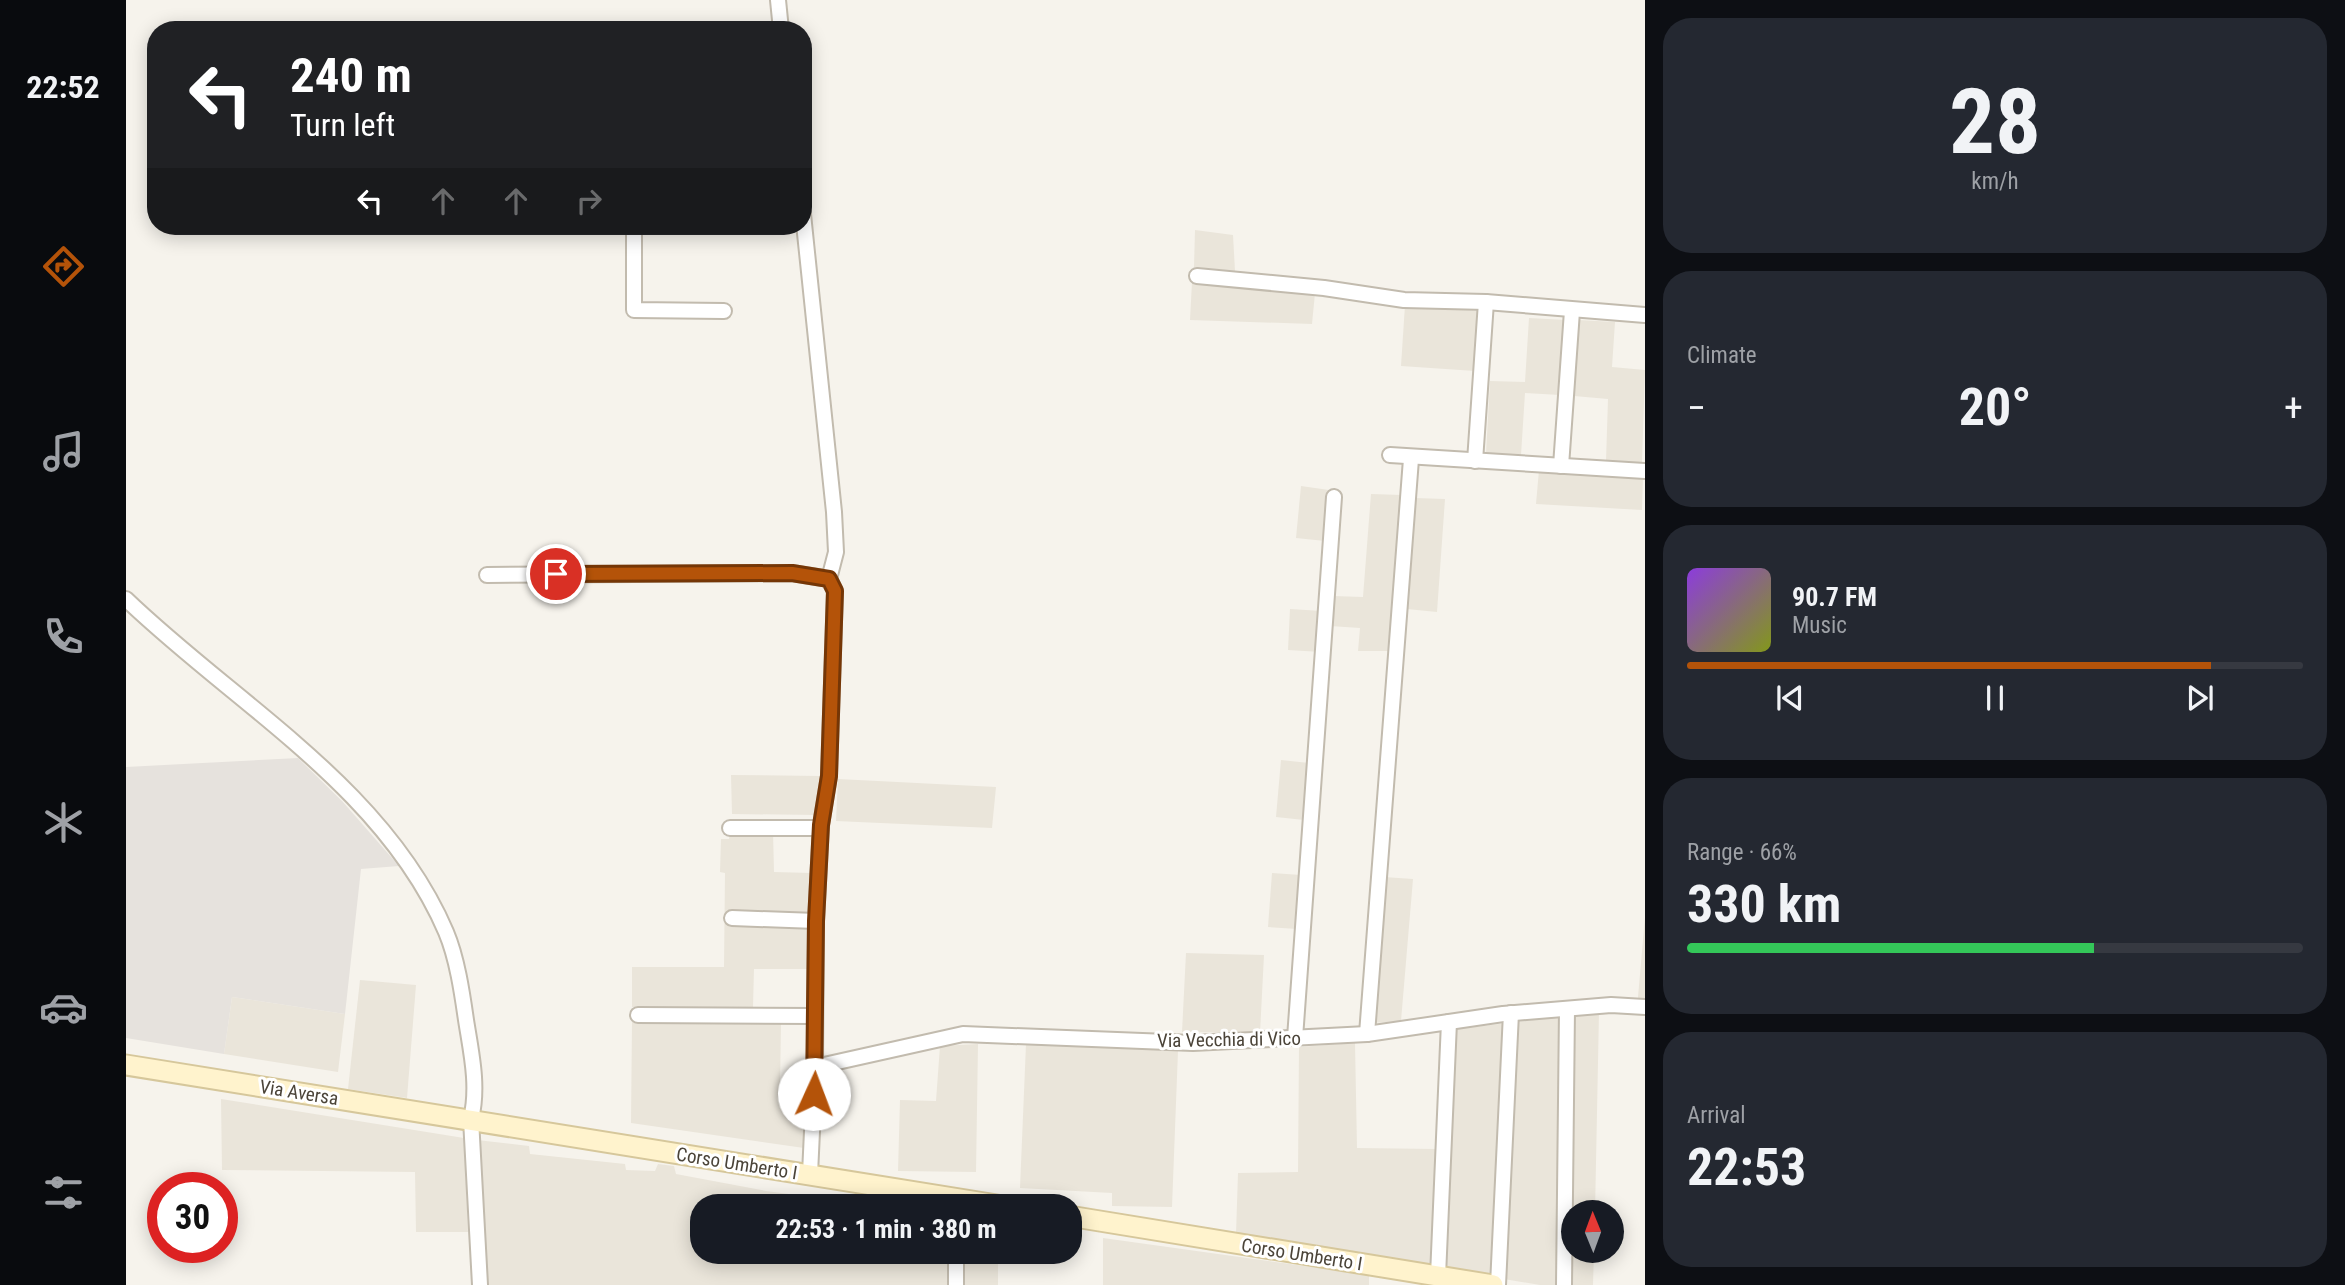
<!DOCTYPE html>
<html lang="en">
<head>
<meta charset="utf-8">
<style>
  body { margin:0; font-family:"Roboto Condensed",sans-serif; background:#242831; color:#f1f3f6; height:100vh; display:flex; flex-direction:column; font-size:26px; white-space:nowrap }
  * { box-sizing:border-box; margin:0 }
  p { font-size:23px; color:#9ea1a6 }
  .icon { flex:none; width:38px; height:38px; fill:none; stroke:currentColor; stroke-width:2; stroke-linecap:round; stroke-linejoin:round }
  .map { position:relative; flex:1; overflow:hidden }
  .sheet { display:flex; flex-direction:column; gap:18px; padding:18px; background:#0d0f14; width:700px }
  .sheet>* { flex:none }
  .guide { position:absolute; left:21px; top:21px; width:665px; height:214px; border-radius:28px; box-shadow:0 4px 18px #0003; background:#202124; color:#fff; overflow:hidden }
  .needle { width:46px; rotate:359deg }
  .controls { position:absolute; left:1435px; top:1200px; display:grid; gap:14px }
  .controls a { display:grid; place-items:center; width:63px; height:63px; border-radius:50%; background:#171b24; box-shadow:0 4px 18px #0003; font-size:35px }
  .speed { position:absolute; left:21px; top:1172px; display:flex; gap:14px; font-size:35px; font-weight:700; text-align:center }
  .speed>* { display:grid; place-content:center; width:91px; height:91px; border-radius:50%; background:#171b24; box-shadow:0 4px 18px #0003; line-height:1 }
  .speed .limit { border:10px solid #d22; background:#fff; color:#111 }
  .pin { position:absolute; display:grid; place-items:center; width:60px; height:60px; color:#fff; margin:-30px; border:4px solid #fff; border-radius:50%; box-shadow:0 2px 7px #0007 }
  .me { position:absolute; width:77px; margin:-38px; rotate:2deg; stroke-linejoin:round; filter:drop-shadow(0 0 5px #0008) }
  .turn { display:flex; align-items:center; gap:24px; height:147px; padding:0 28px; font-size:32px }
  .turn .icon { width:91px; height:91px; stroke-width:2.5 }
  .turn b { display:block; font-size:49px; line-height:60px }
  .lanes { display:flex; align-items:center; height:66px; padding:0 28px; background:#0003; justify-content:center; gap:35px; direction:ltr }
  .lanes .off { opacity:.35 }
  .big { font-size:52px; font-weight:700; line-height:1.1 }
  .sheet .tile { flex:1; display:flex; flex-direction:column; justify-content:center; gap:10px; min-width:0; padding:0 24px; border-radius:28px; background:#242831 }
  .sheet .dial { align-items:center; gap:0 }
  .dial b { font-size:91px; line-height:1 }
  .song { display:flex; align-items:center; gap:21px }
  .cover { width:84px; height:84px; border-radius:10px; background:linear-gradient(135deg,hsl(270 70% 55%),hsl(70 70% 35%)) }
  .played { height:7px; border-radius:4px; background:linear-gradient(90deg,#b45309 85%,#363941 85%) }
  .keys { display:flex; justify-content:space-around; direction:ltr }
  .heat { display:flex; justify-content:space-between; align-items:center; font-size:38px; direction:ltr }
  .charge { height:10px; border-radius:5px; background:linear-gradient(90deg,#34c759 66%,#363941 0) }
  .trip { position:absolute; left:564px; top:1194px; width:392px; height:70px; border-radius:28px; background:#171b24; box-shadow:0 4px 18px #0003; font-weight:700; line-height:70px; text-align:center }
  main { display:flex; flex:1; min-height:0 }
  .tab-bar { display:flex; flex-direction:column; width:126px; justify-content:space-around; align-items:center; background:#090b0e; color:#9ea1a6 }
  .tab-bar .icon { width:49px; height:49px }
  .tab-bar .on { color:#b45309 }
  .tab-bar b { font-size:32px; color:#f1f3f6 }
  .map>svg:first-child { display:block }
  .residential { fill:#eae5da }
  .industrial { fill:#e6e2dd }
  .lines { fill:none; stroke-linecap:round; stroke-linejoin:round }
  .minor-casing { stroke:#c2bbae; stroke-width:18 }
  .secondary-casing { stroke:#d6c79b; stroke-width:23 }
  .minor { stroke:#fff; stroke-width:14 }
  .secondary { stroke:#fff3cd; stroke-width:19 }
  .route-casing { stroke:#753606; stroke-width:18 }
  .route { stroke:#b45309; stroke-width:12 }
  .labels { text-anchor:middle; stroke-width:6; stroke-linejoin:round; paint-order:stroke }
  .street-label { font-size:19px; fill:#4b4439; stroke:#fff }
</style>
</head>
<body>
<main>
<nav class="tab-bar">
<b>22:52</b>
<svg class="icon on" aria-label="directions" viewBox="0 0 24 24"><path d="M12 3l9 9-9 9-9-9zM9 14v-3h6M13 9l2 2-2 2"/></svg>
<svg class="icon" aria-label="music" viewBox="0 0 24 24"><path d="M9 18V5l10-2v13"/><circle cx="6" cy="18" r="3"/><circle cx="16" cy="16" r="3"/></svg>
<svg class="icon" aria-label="phone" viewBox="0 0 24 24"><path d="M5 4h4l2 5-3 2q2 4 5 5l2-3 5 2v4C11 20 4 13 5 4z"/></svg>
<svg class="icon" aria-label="climate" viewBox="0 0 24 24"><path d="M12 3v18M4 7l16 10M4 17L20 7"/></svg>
<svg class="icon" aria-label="car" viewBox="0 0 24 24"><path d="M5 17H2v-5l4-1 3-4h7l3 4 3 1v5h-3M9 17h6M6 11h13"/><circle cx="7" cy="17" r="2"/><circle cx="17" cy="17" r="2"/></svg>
<svg class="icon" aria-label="filters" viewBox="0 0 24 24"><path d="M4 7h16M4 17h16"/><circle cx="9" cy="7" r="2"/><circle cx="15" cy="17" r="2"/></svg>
</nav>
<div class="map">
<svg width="1519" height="1285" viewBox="0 0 1519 1285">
  <rect width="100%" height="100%" fill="#f6f3ec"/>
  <g class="residential">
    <polygon points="1069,230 1107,235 1109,271 1068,267"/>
    <polygon points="1066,282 1189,293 1186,324 1064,320"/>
    <polygon points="1279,305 1353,311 1349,371 1275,366"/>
    <polygon points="1403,318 1440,320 1434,395 1399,393 1395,455 1360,453 1364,381 1399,382"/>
    <polygon points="1452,320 1489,322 1486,367 1519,370 1516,463 1480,461 1482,399 1448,396"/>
    <polygon points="1413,470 1517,477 1516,510 1410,504"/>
    <polygon points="1175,486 1203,490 1199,541 1170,538"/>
    <polygon points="1245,494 1276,495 1265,651 1232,651 1234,628 1204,626 1207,596 1237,597"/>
    <polygon points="1289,498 1319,499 1311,612 1281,609"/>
    <polygon points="1164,609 1196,611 1195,652 1162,650"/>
    <polygon points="1155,760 1183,763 1178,820 1150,817"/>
    <polygon points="605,775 694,776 691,815 606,814"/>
    <polygon points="712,779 870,787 866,828 710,821"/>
    <polygon points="647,831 648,872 686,873 683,969 628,969 627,1007 506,1007 506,967 598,967 599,873 594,872 595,839 603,839 604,832"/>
    <polygon points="1146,873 1175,875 1171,929 1142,927"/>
    <polygon points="1258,877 1287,879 1275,1021 1246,1023"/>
    <polygon points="1519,917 1519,1001 1513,1000 1512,997"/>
    <polygon points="1060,953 1138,955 1134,1033 1056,1032"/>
    <polygon points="234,980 290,985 281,1098 222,1089"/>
    <polygon points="106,997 219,1014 212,1072 98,1054"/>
    <polygon points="1473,1012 1469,1213 1447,1213 1447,1251 1468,1251 1467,1285 1414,1285 1110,1234 1112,1173 1172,1172 1173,1047 1229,1043 1231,1148 1311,1149 1316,1031"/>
    <polygon points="506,1022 655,1023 654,1086 681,1087 678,1148 505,1123"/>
    <polygon points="852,1044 850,1172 772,1171 774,1100 810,1101 814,1046"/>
    <polygon points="900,1044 1052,1051 1046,1207 986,1206 986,1193 894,1188"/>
    <polygon points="95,1099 338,1138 342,1232 290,1232 289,1172 96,1170"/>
    <polygon points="351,1140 403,1146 404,1154 499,1164 500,1170 529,1171 532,1164 548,1166 550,1174 640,1191 753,1206 576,1206 576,1251 825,1251 826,1285 361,1285"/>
    <polygon points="977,1238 1243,1275 1243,1285 977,1285"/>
    <rect x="836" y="1251" width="36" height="34"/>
  </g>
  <polygon class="industrial" points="172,758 216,801 273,866 235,869 219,1014 106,997 98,1054 0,1038 0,767"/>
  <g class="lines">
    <defs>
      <g id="minor">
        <polyline points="652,0 655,30"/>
        <polyline points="677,214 708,512 710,552 703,579"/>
        <polyline points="508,226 508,310 598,311"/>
        <polyline points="1071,276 1198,288 1278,300 1360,302 1519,315"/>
        <polyline points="1264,455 1519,471"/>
        <polyline points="1349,461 1360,302"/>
        <polyline points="1435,466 1446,311"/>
        <polyline points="361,575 666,573 703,579 709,591 703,776 695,825 690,921 689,1067 684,1174"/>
        <path d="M0 599C109 704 258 787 320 932 331 958 336 992 340 1020 345 1052 353 1086 345 1119L354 1285"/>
        <polyline points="604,828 694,828"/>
        <polyline points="606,918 690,921"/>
        <polyline points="512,1015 689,1016"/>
        <polyline points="1241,1034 1285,459"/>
        <polyline points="1169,1038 1208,497"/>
        <polyline points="689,1067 837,1034 1067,1043 1241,1034 1377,1014 1485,1005 1519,1007"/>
        <polyline points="830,1251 830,1285"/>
        <polyline points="1312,1276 1323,1022"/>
        <polyline points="1372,1285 1385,1013"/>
        <polyline points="1438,1285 1441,1009"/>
      </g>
      <g id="secondary">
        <polyline points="0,1065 877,1206"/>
        <polyline points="943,1216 1367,1285"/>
      </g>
    </defs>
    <use href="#minor" class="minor-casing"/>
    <use href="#secondary" class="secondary-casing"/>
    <use href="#minor" class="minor"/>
    <use href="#secondary" class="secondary"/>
  </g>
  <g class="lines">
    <defs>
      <polyline id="route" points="430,574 666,573 703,579 709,591 703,776 695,825 690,921 688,1094"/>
    </defs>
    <use href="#route" class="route-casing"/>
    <use href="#route" class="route"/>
  </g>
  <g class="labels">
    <g class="street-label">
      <text transform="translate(1103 1039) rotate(-1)" y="7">Via Vecchia di Vico</text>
      <text transform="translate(173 1092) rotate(9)" y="7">Via Aversa</text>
      <text transform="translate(611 1163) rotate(9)" y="7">Corso Umberto I</text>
      <text transform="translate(1176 1254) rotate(9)" y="7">Corso Umberto I</text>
    </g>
  </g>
</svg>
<div class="controls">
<a><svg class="needle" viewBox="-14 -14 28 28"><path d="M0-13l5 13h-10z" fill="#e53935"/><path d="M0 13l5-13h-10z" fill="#9ea1a6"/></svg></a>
</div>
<div class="speed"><div class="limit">30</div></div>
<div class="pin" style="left:430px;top:574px;background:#d93025"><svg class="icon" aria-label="arrive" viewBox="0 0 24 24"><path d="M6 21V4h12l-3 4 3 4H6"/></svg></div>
<svg class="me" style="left:688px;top:1094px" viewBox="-20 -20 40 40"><circle r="19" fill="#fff"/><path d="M0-13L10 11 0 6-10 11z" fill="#b45309"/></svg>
<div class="trip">22:53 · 1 min · 380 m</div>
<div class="guide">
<div class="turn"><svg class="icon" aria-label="left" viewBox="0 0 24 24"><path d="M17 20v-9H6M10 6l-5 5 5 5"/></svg><div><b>240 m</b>Turn left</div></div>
<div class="lanes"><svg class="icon" aria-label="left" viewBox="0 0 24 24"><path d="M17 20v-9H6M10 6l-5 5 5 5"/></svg><svg class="icon off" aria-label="ahead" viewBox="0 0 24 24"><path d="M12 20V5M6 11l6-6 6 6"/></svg><svg class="icon off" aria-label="ahead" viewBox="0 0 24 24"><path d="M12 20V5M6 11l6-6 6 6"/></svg><svg class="icon off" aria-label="right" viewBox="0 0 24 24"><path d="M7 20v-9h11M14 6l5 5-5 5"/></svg></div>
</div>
</div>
<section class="sheet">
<div class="tile dial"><b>28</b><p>km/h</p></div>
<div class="tile"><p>Climate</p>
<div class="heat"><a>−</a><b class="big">20°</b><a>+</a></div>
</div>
<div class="tile">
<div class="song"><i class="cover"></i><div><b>90.7 FM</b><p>Music</p></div></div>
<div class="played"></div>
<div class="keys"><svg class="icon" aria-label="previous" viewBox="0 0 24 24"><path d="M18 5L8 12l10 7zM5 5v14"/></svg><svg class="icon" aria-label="pause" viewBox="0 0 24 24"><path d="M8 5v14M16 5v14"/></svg><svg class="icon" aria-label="next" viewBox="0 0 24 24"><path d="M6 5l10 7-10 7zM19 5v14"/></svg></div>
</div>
<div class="tile"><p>Range · 66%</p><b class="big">330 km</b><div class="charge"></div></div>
<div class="tile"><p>Arrival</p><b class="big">22:53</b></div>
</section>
</main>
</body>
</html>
